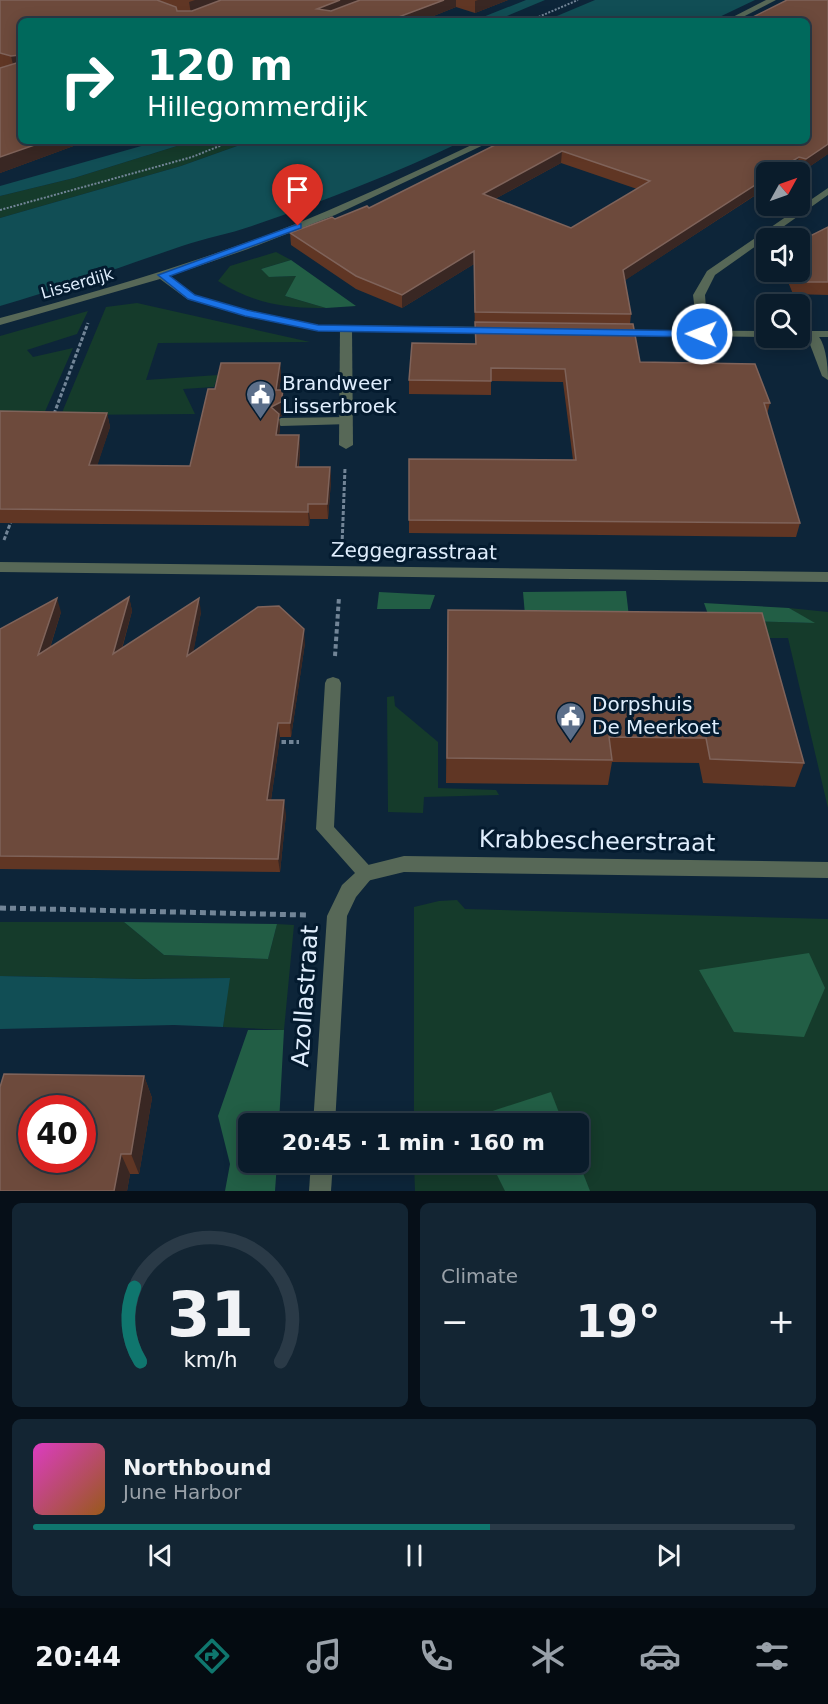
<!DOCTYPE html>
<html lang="en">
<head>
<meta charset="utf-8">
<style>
  body { margin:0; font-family:"DejaVu Sans",sans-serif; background:#132533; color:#f1f3f6; height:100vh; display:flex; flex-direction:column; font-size:22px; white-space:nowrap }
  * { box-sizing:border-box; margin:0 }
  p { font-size:20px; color:#99a1a9 }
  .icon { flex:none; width:33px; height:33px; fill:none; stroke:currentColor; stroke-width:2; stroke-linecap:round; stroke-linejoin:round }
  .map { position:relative; height:1191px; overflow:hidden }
  .details { display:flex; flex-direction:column; gap:12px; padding:12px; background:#060f18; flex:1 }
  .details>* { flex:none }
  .top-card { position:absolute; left:18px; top:18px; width:792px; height:126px; border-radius:9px; box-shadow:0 3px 15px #0003,0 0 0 2px #2a3a47; background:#00695c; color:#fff; overflow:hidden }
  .needle { width:39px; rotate:50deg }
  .controls { position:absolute; left:756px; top:162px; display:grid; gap:12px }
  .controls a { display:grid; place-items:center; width:54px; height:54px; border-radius:9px; background:#0a1c2b; box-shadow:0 3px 15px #0003,0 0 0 2px #2a3a47; font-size:30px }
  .speed { position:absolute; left:18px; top:1095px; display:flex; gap:12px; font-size:30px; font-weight:700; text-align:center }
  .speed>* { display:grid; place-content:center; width:78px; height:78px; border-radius:50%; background:#0a1c2b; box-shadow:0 3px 15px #0003,0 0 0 2px #2a3a47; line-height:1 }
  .speed .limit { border:9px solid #d22; background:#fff; color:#111 }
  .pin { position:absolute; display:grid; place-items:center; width:51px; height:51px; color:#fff; margin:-62px -26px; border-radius:50% 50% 50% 0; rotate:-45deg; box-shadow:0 0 6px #0007 }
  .pin .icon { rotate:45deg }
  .me { position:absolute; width:66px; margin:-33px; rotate:271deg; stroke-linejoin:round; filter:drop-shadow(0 0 4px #0008) }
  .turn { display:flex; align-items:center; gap:21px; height:126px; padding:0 30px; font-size:27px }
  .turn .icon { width:78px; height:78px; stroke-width:2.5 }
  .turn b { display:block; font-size:42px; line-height:51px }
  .big { font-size:45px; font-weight:700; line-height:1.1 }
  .details .tile { flex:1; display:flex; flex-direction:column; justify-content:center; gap:9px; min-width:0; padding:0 21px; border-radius:9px; background:#132533 }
  .details .dial { align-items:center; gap:0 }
  .dial svg { height:156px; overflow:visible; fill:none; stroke:#2a3a47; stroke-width:7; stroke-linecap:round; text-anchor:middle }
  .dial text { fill:#f1f3f6; stroke:none }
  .song { display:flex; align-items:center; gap:18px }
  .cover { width:72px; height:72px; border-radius:9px; background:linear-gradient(135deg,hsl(310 70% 55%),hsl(30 70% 35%)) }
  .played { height:6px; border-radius:3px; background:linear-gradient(90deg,#0f766e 60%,#2a3a47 60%) }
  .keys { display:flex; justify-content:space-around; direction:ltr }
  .heat { display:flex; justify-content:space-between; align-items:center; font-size:33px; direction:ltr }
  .details .tiles { flex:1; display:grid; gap:12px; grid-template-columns:1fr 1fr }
  .tile:last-child { grid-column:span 2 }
  .trip { position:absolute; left:238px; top:1113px; width:351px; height:60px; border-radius:9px; background:#0a1c2b; box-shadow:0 3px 15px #0003,0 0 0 2px #2a3a47; font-weight:700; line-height:60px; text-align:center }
  .dock { display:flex; height:96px; justify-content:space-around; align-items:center; background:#040b11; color:#99a1a9 }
  .dock .icon { width:42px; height:42px }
  .dock .selected { color:#0f766e }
  .dock b { font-size:27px; color:#f1f3f6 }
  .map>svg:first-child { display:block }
  .green { fill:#153b2b }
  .forest { fill:#225e45 }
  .water { fill:#114e55 }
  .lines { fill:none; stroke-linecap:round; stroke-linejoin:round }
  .path-far3 { stroke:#728597; stroke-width:2; stroke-dasharray:2 1.5; stroke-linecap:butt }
  .path-far2 { stroke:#728597; stroke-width:3; stroke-dasharray:4 2; stroke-linecap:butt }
  .path-far1 { stroke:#728597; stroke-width:4; stroke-dasharray:4.5 3; stroke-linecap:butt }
  .path { stroke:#728597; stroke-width:5; stroke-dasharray:6 4; stroke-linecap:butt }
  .service { fill:#576857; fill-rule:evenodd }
  .pedestrian { fill:#576857; fill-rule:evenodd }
  .minor { fill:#576857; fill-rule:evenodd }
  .tertiary { fill:#576857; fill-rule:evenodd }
  .wall { fill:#603624; fill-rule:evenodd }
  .shaded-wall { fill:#392723 }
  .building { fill:#6d4a3c; stroke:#7f635a; stroke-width:1.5; fill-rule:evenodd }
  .route { fill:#1a73e8; stroke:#114b97; stroke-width:1.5 }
  .labels { text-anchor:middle; stroke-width:6; stroke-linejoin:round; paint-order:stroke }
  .far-street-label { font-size:16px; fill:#e0eefd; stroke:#041b2f }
  .poi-label { font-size:20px; fill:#e0eefd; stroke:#041b2f; text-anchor:start }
  .street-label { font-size:20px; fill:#e0eefd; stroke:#041b2f }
  .near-street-label { font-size:24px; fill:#e0eefd; stroke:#041b2f }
</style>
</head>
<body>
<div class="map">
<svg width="828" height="1191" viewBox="0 0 828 1191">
  <rect width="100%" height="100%" fill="#0d2539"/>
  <g class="green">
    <polygon points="193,141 251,141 181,166 0,218 0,196 74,178"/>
    <path d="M276 252 291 260 261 269 270 277 297 276 285 296 326 308C286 309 252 303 218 281L230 266Z"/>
    <polygon points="137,303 310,342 158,343 146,380 218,375 214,387 183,389 195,414 61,415 106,307"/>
    <polygon points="88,311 77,334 27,350 33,357 73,348 43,416 0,417 0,336"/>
    <polygon points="789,608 828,612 828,808 788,638 755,638 710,620 813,623"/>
    <polygon points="394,696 395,706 438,742 438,788 496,790 499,795 424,797 423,813 388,812 387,697"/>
    <polygon points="457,900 465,909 828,919 828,1191 415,1191 414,1163 579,1162 579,1124 414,1123 414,907 439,901"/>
    <polygon points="0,922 124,922 164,955 268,959 277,924 294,925 284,1030 223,1027 229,978 140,979 0,976"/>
  </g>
  <g class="forest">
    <polygon points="291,260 356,306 326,308 285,296 296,276 269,277 261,269"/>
    <polygon points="626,591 629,617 525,615 523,592"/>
    <polygon points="379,592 435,595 430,609 377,609"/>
    <polygon points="704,603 789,608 815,623 710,620"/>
    <polygon points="124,922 277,924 268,959 164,955"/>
    <polygon points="809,953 825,988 804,1037 734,1032 699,970"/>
    <polygon points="248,1030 284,1030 279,1123 249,1124 249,1162 277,1163 275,1191 225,1191 230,1164 218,1116"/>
    <polygon points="551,1092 563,1123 473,1123 471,1118"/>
    <polygon points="491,1163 579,1163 590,1191 505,1191"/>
  </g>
  <g class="water">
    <polygon points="526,0 545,0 495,21 473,21"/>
    <polygon points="595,0 755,0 711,21 545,21"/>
    <polygon points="159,141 193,141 74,178 0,196 0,186"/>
    <path d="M251 141H463C394 174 324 201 252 226 229 234 205 238 182 246 121 267 62 288 0 306V218L181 166Z"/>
    <polygon points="0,976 140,979 230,978 223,1027 174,1025 0,1029"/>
  </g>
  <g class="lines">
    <g class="path-far3">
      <polyline points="529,21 578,0"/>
      <polyline points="0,210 192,157 232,141"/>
    </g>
    <g class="path-far2">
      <polyline points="54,414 88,323"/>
      <polyline points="4,540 12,519"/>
      <polyline points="342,545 345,468"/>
    </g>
    <g class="path-far1">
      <polyline points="335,656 339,597"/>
      <polyline points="274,742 299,742"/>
    </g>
    <polyline class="path" points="0,908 306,915"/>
    <polygon class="service" points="346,417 350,418 350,424 281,426 275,422 281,418"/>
    <polygon class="pedestrian" points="404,856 828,862 828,878 404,872 367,881 360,879 358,873 360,867"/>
    <g class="minor">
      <polygon points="828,188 828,195 715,275 705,295 708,334 706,336 698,336 693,295 707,271"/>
      <polygon points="346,325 352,328 353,445 346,449 339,445 340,328"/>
      <path d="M812 331C826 336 828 367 828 380L822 376 806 334Z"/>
      <polygon points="0,562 828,572 828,582 0,572"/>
      <polygon points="333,677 339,679 341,683 334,827 376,873 356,897 347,916 335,1124 313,1124 327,916 342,885 355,873 316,829 325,683 327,679"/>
      <polygon points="311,1162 333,1162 331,1191 309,1191"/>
    </g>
    <g class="tertiary">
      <polygon points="766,0 776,0 735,21 725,21"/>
      <path d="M480 141H492L335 215 248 249 170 276 195 295 247 310 318 325 493 327 497 328V332L318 331 245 316 187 299 160 279 0 325V318C93 293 185 266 275 232 345 205 412 173 480 141Z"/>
      <polygon points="616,330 766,331 766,337 612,335 612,331"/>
      <rect x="800" y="331" width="28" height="6"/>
    </g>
  </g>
  <g class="wall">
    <polygon points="0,0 508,0 475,13 456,7 421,21 21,21 21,141 87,141 0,173"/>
    <path d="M503 141 828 154 803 171 796 169 625 280 631 314 630 324 640 362 770 403 767 414 800 523 796 537 409 533V459L573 460 563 382 491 381V395L409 394V380L475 344 474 264 402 308 356 289 291 245 290 233 335 219 369 208ZM561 163 637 189 571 228 495 199Z"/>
    <polygon points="828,227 828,295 793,294 784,272 800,272"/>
    <polygon points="280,363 281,377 279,390 284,404 282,416 279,417 280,428 279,435 299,435 300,449 299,467 330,467 331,481 328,519 310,519 309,526 0,523 0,411 107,413 110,427 97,465 190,466 215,389"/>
    <polygon points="129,597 132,611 122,649 201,612 193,652 305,643 291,737 280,737 271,800 286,814 280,872 0,869 0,629 61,612 50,648"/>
    <polygon points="448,610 804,763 795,787 703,783 699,763 612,762 608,785 446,783"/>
    <polygon points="144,1076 152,1098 139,1174 130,1174 127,1191 0,1191"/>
  </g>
  <g class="shaded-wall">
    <polygon points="195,0 235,0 191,14 189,2"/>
    <polygon points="340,0 370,0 319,21 317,9"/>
    <polygon points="444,0 456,0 456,7 421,21 388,21"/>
    <polygon points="478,0 508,0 475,13 475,1"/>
    <polygon points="20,55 21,62 14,69 11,56"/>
    <polygon points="46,141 87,141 0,173 0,157"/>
    <polygon points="828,144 828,154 803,171 806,159"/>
    <polygon points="562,151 561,163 482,206 483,194"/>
    <polygon points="799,157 796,169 790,172 774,172"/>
    <polygon points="766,178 766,188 621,283 623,270"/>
    <polygon points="474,251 474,264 402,308 402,295"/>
    <polygon points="280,363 281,377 277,404 276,390"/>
    <polygon points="283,390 284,404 282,416 279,417 280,428 277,449 271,407"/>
    <polygon points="107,413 110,427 93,479 89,465"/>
    <polygon points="299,435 300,449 297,481 296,467"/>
    <polygon points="330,467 331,481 328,519 327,504"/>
    <polygon points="308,504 310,519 309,526 308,512"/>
    <polygon points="129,597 132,611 116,669 113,654"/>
    <polygon points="57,598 61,612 43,669 38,655"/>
    <polygon points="199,598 201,612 190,670 187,656"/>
    <polygon points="304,629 305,643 291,737 290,723"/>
    <polygon points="278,723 280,737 269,813 267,800"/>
    <polygon points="284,800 286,814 280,872 278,859"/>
    <polygon points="144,1076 152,1098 139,1174 131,1154"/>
    <polygon points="121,1154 130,1174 127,1191 114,1191"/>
  </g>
  <g class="building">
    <polygon points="0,0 157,0 176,7 177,11 192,11 221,0 340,0 317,9 331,11 360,0 444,0 388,21 21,21 21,141 46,141 0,157 0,68 20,62 20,55 11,56 0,53"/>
    <path d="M787 0H828V144L806 159 799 157 774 172H766V178L623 270 631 314 475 312 474 251 402 295 356 276 290 233 332 217 335 219 367 206 369 208 503 141H807V21H745ZM562 151 650 181 571 228 483 194Z"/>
    <polygon points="828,227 828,282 796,282 792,272 800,272 800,241"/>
    <polygon points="475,322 633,324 640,362 755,364 770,403 764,403 800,523 409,520 409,459 576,460 565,369 491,368 491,381 409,380 412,343 476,344"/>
    <polygon points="221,363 280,363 276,390 283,390 281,402 271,407 279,414 276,435 299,435 296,467 330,467 327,504 308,504 308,512 0,509 0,411 107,413 89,465 190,466 208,389 215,389"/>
    <polygon points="129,597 113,654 199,598 187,656 258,607 279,606 304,629 290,723 278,723 267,800 284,800 278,859 0,856 0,629 57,598 38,655"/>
    <polygon points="448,610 762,613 804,763 710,759 706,738 609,737 612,760 447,758"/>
    <path d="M4 1074 144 1076 131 1154H121L114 1191H0V1087ZM32 1108H82V1160H32Z"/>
  </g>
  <polygon class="route" points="298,224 301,224 301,228 170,276 195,295 247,310 318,325 702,331 707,334 702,337 318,331 245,316 188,299 158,275"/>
  <defs>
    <symbol id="civic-pin" viewBox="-11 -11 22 30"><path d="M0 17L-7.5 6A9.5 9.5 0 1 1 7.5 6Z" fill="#5c6f8a" stroke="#041b2f"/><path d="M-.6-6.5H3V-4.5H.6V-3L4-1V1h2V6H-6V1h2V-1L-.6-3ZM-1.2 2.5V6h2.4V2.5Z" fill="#fff"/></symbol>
  </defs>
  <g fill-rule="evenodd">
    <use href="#civic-pin" x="244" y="378" width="33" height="45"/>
    <use href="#civic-pin" x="554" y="700" width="33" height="45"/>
  </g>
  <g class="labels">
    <g class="far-street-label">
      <text transform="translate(77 283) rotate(-16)" y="6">Lisserdijk</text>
    </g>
    <g class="poi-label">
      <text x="282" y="390">Brandweer<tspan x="282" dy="23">Lisserbroek</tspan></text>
      <text x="592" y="711">Dorpshuis<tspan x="592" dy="23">De Meerkoet</tspan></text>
    </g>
    <g class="street-label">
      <text transform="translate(414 551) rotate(1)" y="7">Zeggegrasstraat</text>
    </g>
    <g class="near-street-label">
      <text transform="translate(597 841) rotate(1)" y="8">Krabbescheerstraat</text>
      <text transform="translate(305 996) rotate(-86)" y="8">Azollastraat</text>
    </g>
  </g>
</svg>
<div class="controls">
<a><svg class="needle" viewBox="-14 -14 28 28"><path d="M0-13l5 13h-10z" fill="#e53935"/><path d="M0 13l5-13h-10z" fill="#99a1a9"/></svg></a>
<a><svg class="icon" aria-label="sound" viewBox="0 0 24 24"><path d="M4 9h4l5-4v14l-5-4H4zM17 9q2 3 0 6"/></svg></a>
<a><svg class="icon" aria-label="search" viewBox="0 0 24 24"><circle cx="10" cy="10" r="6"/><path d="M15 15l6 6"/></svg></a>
</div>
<div class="speed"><div class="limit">40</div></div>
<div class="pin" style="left:298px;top:226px;background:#d93025"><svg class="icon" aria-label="arrive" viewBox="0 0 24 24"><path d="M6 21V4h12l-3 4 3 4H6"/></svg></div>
<svg class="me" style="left:702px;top:334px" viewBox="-20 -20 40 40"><circle r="17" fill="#1a73e8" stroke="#fff" stroke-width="3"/><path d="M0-11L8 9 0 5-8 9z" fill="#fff"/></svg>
<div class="trip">20:45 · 1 min · 160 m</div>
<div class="top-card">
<div class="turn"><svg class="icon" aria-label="right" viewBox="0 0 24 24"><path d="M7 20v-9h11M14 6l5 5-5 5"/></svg><div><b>120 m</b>Hillegommerdijk</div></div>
</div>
</div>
<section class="details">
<div class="tiles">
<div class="tile dial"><svg viewBox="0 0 100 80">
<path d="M14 69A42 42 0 1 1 86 69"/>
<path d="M14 69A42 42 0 0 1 11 31" stroke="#0f766e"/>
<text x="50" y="56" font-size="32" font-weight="700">31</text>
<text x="50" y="72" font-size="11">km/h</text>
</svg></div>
<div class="tile"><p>Climate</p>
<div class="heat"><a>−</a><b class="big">19°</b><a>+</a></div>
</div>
<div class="tile">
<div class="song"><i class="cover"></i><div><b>Northbound</b><p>June Harbor</p></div></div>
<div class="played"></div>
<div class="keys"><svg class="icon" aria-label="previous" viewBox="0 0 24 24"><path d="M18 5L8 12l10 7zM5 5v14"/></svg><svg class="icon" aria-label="pause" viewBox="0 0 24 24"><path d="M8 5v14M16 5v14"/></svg><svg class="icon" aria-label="next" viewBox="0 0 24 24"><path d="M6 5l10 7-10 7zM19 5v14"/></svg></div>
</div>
</div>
</section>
<nav class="dock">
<b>20:44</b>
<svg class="icon selected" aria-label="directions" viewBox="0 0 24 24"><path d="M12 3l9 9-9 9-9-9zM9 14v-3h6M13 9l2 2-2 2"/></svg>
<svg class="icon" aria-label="music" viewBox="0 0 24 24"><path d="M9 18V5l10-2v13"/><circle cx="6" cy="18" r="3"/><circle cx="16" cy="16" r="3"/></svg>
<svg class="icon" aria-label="phone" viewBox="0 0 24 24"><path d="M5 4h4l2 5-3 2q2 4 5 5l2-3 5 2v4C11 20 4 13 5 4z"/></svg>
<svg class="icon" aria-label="climate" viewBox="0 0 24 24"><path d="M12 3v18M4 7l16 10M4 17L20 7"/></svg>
<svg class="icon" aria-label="car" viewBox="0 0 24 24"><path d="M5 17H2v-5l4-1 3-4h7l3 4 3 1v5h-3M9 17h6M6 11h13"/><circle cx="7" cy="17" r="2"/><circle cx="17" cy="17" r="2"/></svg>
<svg class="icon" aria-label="filters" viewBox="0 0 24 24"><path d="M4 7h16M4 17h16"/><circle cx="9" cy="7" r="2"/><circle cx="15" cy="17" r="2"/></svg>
</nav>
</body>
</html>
